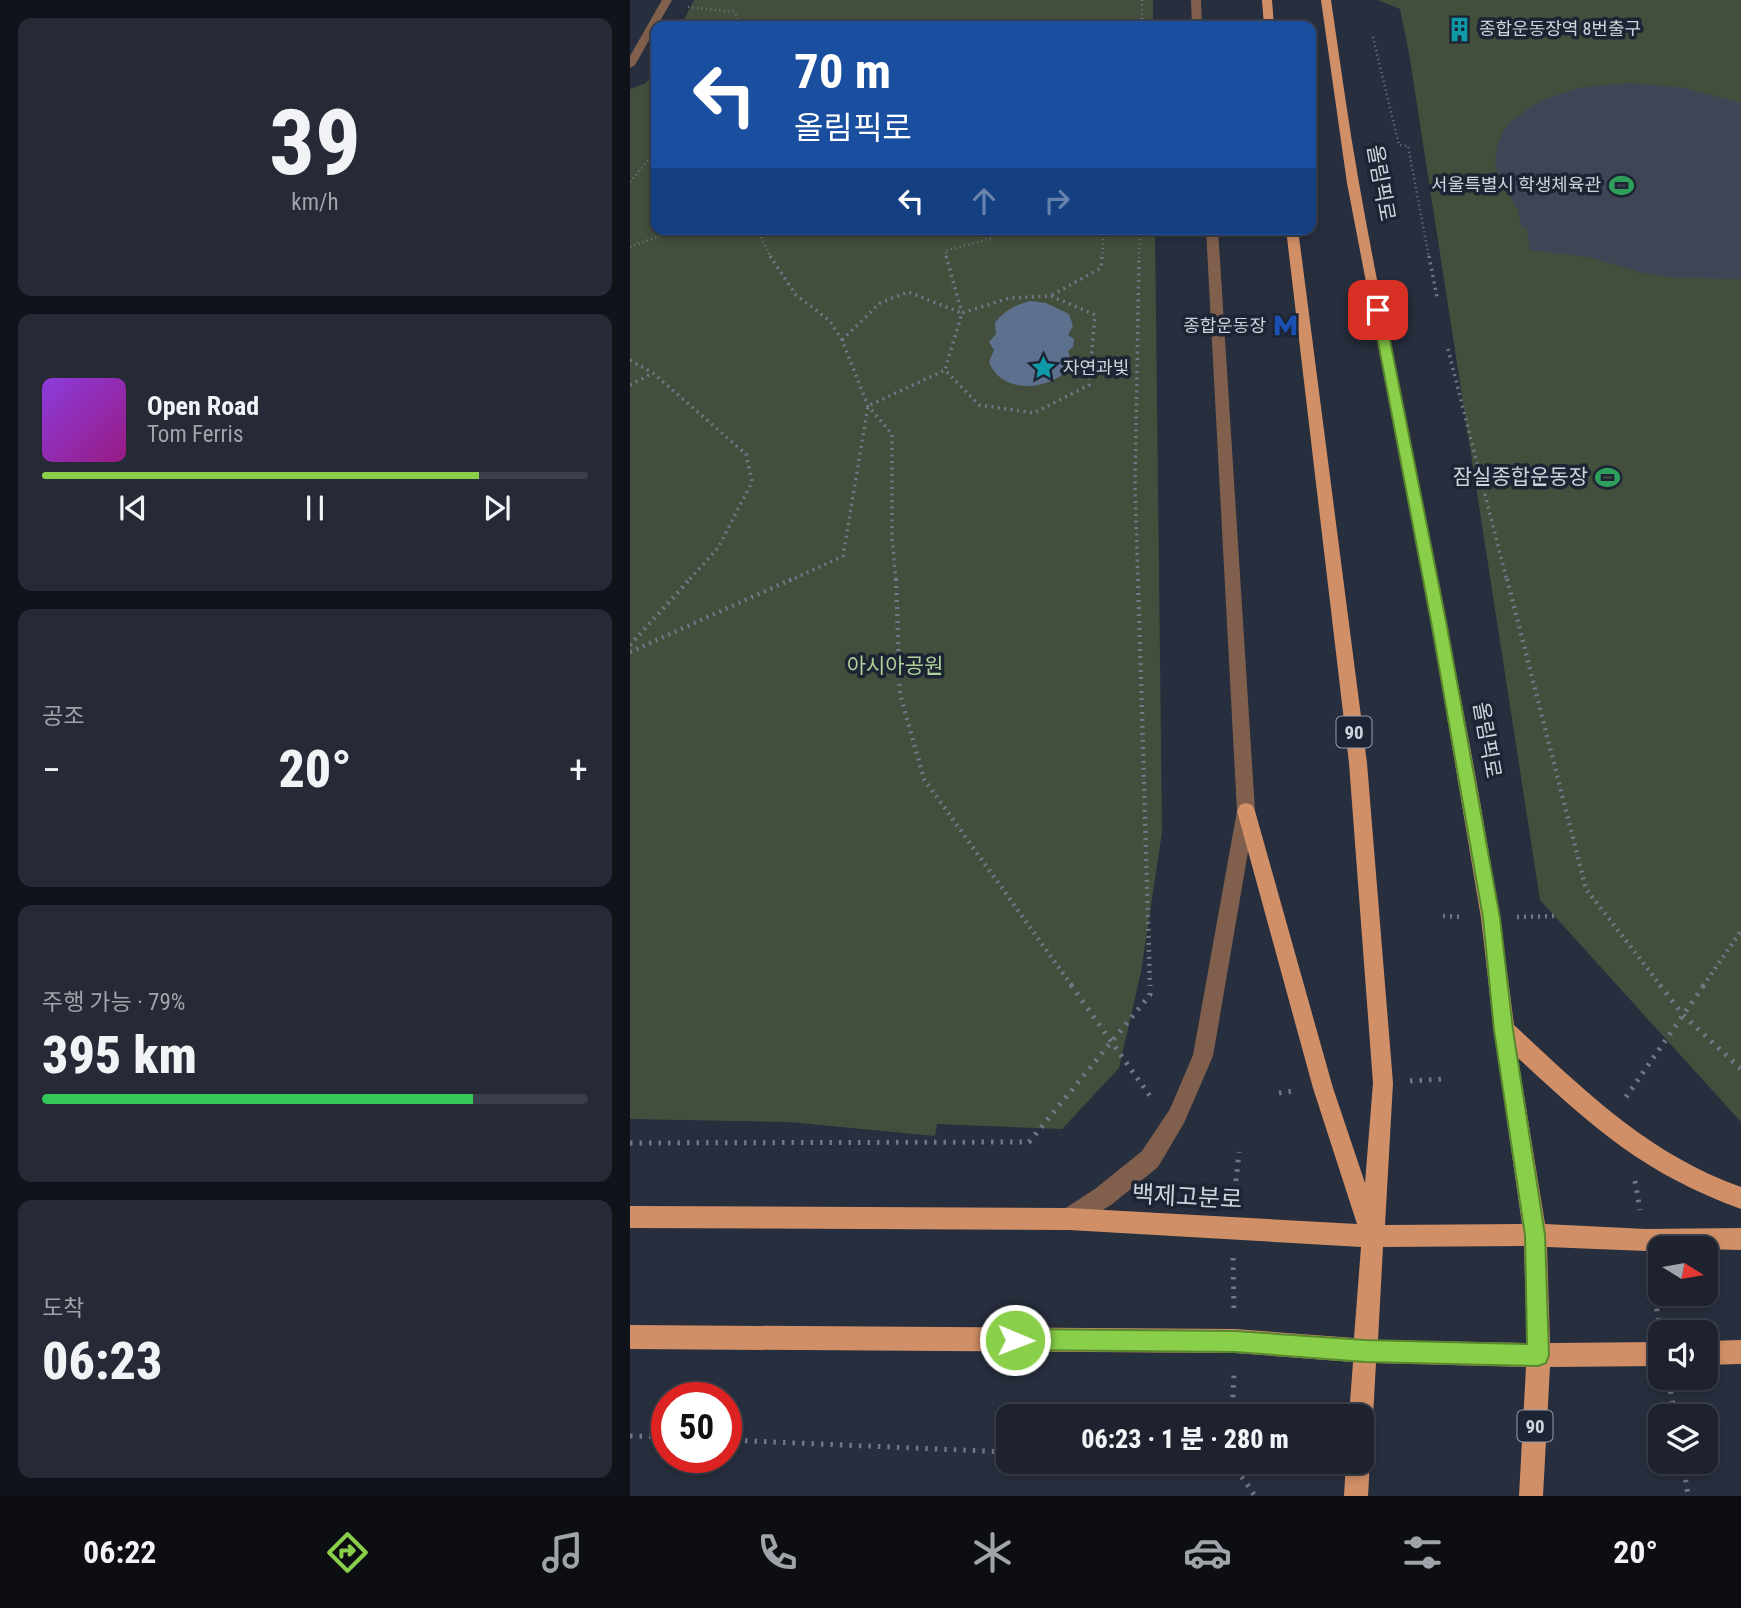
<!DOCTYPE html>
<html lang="ko">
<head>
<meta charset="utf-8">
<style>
  body { margin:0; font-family:"Roboto Condensed","Noto Sans KR",sans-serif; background:#252a36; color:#f1f3f6; height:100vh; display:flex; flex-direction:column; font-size:26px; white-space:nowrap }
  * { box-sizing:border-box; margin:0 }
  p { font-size:23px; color:#a0a4aa }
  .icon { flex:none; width:38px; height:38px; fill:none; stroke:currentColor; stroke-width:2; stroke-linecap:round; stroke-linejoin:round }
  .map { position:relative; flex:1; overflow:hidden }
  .side { display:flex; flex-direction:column; gap:18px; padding:18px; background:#101319; width:630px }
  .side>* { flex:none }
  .banner { position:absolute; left:21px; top:21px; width:665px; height:214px; border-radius:14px; box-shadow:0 4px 10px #0003,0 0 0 2px #3b3f4a; background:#1a4fa0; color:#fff; overflow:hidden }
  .needle { width:46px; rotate:101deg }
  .tools { position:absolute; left:1018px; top:1236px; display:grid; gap:14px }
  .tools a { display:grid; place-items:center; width:70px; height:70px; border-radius:14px; background:#1d222e; box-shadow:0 4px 10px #0003,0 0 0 2px #3b3f4a; font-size:35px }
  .speed { position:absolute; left:21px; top:1382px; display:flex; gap:14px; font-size:35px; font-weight:700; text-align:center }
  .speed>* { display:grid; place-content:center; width:91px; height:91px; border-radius:50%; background:#1d222e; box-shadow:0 4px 10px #0003,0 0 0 2px #3b3f4a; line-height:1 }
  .speed .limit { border:10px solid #d22; background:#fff; color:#111 }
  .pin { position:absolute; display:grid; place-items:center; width:60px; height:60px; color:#fff; margin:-30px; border-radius:14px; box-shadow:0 4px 10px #0006 }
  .me { position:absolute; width:77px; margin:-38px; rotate:91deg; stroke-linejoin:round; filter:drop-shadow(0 0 5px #0008) }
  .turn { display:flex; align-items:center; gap:24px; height:147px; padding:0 28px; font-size:32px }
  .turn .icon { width:91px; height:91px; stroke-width:2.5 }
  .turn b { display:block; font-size:49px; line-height:60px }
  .lanes { display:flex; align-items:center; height:66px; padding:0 28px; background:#0003; justify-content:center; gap:35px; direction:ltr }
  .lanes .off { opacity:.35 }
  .big { font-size:52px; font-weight:800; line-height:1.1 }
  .side .card { flex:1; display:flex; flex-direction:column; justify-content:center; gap:10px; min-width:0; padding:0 24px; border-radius:14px; background:#252a36 }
  .side .dial { align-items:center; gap:0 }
  .dial b { font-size:91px; line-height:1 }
  .song { display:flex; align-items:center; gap:21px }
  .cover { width:84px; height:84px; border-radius:10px; background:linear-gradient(135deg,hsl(270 70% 55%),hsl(310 70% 35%)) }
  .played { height:7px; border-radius:4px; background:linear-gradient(90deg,#89cf49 80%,#3b3f4a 80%) }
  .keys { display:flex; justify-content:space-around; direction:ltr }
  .heat { display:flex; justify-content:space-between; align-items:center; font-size:38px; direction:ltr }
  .charge { height:10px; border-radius:5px; background:linear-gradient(90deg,#34c759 79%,#3b3f4a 0) }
  .trip { position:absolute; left:366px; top:1404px; width:378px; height:70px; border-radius:14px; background:#1d222e; box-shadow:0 4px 10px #0003,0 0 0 2px #3b3f4a; font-weight:800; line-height:70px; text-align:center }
  .tabs { display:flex; height:112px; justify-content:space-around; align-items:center; background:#0c0e12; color:#a0a4aa }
  .tabs .icon { width:49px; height:49px }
  .tabs .active { color:#89cf49 }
  .tabs b { font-size:32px; color:#f1f3f6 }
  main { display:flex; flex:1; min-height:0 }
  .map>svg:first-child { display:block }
  .green { fill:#434f3c }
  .water { fill:#5d718f }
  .building { fill:#3e4656 }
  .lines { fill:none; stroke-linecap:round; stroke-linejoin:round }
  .path-far3 { stroke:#717784; stroke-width:2.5; stroke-dasharray:1 3.5; stroke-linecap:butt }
  .path-far2 { stroke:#717784; stroke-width:3.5; stroke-dasharray:2 4.5; stroke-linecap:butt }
  .path-far1 { stroke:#717784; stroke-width:4.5; stroke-dasharray:2 5; stroke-linecap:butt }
  .path { stroke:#717784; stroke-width:5; stroke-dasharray:2.5 7; stroke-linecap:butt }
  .minor { fill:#80604d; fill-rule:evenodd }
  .major { fill:#d18f67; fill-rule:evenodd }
  .route { fill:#89cf49; stroke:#59872f; stroke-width:2 }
  .labels { text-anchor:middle; stroke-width:7; stroke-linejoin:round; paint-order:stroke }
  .far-poi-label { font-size:18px; fill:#ced3dd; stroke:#1d2433; text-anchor:start }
  .shield { fill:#1d2433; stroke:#999eaa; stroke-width:2 }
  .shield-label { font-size:19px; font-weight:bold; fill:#ced3dd }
  .street-label { font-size:21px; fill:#ced3dd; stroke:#1d2433 }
  .poi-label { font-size:21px; fill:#ced3dd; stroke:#1d2433; text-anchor:end }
  .park-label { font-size:21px; fill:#aed19a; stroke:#1d2433 }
  .near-street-label { font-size:24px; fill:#ced3dd; stroke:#1d2433 }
</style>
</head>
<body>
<main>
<section class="side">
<div class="card dial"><b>39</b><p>km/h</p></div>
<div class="card">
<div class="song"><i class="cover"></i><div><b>Open Road</b><p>Tom Ferris</p></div></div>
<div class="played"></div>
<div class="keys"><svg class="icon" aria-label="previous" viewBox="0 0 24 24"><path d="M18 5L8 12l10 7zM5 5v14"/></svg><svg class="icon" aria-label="pause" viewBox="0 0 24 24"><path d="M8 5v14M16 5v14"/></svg><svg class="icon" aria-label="next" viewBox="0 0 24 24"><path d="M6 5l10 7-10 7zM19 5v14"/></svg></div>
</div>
<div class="card"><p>공조</p>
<div class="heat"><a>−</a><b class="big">20°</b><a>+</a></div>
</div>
<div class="card"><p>주행 가능 · 79%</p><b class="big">395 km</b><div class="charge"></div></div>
<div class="card"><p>도착</p><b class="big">06:23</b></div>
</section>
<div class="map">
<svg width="1111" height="1496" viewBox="0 0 1111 1496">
  <rect width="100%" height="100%" fill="#272e3d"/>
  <g class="green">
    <polygon points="64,0 523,0 523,26 51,26"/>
    <polygon points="748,0 1111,0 1111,1122 910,900 779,53 770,9"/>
    <polygon points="26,69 26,229 525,229 532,832 511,972 489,1068 432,1129 307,1124 305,1136 159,1122 0,1119 0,89 16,83"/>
  </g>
  <path class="water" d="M401 301 416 303 439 314 443 326 438 335 444 339 443 347 438 351 442 365C423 391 372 396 359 362L364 350 359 342 366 334 365 323C375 310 385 305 401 301Z"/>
  <polygon class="building" points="1002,83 1054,88 1111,103 1111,279 1044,278 1012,273 963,258 900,250 897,228 892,228 888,210 869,178 865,162 867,147 872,133 882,120 912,100 953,87"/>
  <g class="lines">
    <g class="path-far3">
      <polyline points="512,0 512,26"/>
      <polyline points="58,7 105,12 109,26"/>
      <polyline points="743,37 769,145 778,146 799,258"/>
      <polyline points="0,182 26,151"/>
      <polyline points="127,229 141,258"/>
      <polyline points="0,247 48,229"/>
      <polyline points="317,258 315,251 362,238 372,229"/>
      <polyline points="472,258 474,229"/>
      <polyline points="509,258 510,229"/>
    </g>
    <g class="path-far2">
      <polyline points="140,256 166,295 200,321 212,340 238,406 262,434 262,537 266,581"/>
      <polyline points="316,256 332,313"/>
      <polyline points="799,256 807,297"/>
      <polyline points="422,295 471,268 472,256"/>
      <polygon points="421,296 465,315 459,385 404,413 349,405 315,370 332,313 379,298"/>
      <polyline points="212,340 250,303 278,292 332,313"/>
      <polyline points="818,349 877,581"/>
      <polyline points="0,360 23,373 116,454 122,482 88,548 58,581"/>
      <polyline points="0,385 23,373"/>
      <polyline points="159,581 213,556 238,406 315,370"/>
      <polyline points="508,581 505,487 509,256"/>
    </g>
    <g class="path-far1">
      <polyline points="266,579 270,694 294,779 442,986"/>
      <polyline points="508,579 520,986"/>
      <polyline points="877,579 956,889 1031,986"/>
      <polyline points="0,645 60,579"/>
      <polyline points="0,652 162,579"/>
      <polyline points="813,916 833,917"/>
      <polyline points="887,917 924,916"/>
      <polyline points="1073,986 1111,931"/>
    </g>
    <g class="path">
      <polyline points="441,985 520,1096"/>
      <polyline points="1030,985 1053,1015 1111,1069"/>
      <polyline points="780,1081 814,1079"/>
      <polyline points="649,1093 663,1091"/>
      <polyline points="996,1097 1074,985"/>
      <polyline points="0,1143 399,1142 520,995 520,985"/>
      <polyline points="1005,1181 1010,1210"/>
      <polyline points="604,1200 609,1152"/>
      <polyline points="603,1258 604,1312"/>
      <polyline points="1021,1271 1029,1324"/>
      <polyline points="1039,1382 1045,1416"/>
      <polyline points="602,1416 604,1373"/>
      <polyline points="0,1436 37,1437"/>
      <polyline points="96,1440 378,1452"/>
      <polyline points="587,1461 601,1462"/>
      <polyline points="601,1461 625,1496"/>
      <polyline points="1053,1461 1058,1496"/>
    </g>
    <g class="minor">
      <polygon points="32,0 42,0 5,65 0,68 0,56"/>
      <polygon points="561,0 571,0 572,26 562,26"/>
      <polygon points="576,229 588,229 625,811 583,1056 554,1123 528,1167 481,1205 439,1230 431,1227 428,1219 431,1211 465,1189 512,1151 540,1109 563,1055 607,811"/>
    </g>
    <g class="major">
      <polygon points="632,0 642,0 644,26 634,26"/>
      <path d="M691 0H701C710 61 718 122 729 183 779 464 849 741 884 1025 955 1091 1018 1154 1111 1187V1209C1014 1174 962 1127 888 1058L915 1224 1016 1229 1111 1228V1250L1031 1248V1251H1016L917 1247 920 1343 1031 1342V1366L920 1367 913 1496H889L896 1367 746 1363 743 1416 740 1425 732 1428V1416H719L723 1362 605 1353 0 1349V1325L605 1329 724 1338 731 1247 439 1230 0 1228V1206L439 1208 727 1224 683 1088 607 811 610 805 616 803 622 805 625 811 703 1088 735 1183 743 1083 719 763 656 229H668L737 763 763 1083 755 1225 892 1224 864 1030 851 918 801 621 717 183ZM894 1246 897 1343 748 1340 753 1247Z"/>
      <polygon points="1111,1340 1111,1364 1076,1365 1076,1341"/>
      <polygon points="732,1450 737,1452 740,1461 738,1496 714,1496 716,1461 732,1461"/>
    </g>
  </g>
  <polygon class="route" points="748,306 754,310 816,621 870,918 883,1030 915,1235 919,1355 916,1363 908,1366 735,1362 605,1352 385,1350 377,1347 374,1340 377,1332 385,1329 605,1331 735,1340 897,1344 895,1235 864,1030 853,918 801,621 742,310"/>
  <defs>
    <symbol id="building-bare" viewBox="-9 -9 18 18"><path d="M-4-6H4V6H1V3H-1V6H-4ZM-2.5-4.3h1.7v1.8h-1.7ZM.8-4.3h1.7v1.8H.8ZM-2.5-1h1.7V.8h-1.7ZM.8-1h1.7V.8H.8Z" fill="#0f9aa8" stroke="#1d2433" stroke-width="2.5" paint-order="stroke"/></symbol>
    <symbol id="stadium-bare" viewBox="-9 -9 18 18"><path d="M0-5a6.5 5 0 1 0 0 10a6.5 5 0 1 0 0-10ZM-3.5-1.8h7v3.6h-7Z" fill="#2e9e5b" stroke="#1d2433" stroke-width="2.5" paint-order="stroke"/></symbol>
    <symbol id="metro-bare" viewBox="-9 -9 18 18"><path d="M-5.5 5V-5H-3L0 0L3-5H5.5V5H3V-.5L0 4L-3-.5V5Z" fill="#1a4fb4" stroke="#1d2433" stroke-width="2.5" paint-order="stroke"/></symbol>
    <symbol id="sight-bare" viewBox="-9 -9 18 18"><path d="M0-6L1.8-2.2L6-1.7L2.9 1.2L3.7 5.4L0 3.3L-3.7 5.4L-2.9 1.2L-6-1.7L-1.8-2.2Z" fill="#0f9aa8" stroke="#1d2433" stroke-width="2.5" paint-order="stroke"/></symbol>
  </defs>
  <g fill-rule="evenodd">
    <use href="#building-bare" x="812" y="12" width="35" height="35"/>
    <use href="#stadium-bare" x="974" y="168" width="35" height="35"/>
    <use href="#metro-bare" x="638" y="308" width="35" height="35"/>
    <use href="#sight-bare" x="396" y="350" width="35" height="35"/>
    <use href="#stadium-bare" x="960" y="460" width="35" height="35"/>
  </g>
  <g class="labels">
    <g class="far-poi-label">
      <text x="849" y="35">종합운동장역 8번출구</text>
      <text x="971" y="191" text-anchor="end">서울특별시 학생체육관</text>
      <text x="636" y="332" text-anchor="end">종합운동장</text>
      <text x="433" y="374">자연과빛</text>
    </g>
    <g class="shield">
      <rect x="706.5" y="716.5" width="35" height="31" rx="5"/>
      <rect x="887.5" y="1410.5" width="35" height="31" rx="5"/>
    </g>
    <g class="shield-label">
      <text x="724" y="739">90</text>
      <text x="905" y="1433">90</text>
    </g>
    <g class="street-label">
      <text transform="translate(751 183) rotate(80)" y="7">올림픽로</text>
      <text transform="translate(857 740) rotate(80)" y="7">올림픽로</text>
    </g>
    <g class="poi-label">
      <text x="958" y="484">잠실종합운동장</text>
    </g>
    <g class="park-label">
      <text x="265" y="673">아시아공원</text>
    </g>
    <g class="near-street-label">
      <text transform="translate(557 1197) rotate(3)" y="8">백제고분로</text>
    </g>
  </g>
</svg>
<div class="tools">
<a><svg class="needle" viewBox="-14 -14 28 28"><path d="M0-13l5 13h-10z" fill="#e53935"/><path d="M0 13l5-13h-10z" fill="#a0a4aa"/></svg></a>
<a><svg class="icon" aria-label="sound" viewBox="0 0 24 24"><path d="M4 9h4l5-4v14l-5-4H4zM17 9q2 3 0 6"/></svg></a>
<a><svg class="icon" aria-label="layers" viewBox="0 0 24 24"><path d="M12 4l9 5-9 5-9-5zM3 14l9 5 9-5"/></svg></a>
</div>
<div class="speed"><div class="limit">50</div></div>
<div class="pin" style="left:748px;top:310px;background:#d93025"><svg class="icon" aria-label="arrive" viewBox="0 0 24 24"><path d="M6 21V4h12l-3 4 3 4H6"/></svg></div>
<svg class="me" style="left:385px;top:1340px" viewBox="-20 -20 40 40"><circle r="17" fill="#89cf49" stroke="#fff" stroke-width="3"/><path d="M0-11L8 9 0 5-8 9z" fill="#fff"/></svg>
<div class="trip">06:23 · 1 분 · 280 m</div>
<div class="banner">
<div class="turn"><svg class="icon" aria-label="left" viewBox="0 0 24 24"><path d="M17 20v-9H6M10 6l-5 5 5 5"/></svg><div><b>70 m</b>올림픽로</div></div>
<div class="lanes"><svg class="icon" aria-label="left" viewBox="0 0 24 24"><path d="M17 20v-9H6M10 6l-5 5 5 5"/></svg><svg class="icon off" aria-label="ahead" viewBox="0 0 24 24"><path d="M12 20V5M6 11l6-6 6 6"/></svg><svg class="icon off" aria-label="right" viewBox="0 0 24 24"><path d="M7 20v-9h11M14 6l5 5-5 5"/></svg></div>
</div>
</div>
</main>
<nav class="tabs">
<b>06:22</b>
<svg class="icon active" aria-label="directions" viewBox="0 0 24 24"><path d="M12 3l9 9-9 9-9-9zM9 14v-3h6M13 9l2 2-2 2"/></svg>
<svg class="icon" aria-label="music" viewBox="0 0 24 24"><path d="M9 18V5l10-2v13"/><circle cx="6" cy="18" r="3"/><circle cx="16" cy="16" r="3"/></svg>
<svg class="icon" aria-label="phone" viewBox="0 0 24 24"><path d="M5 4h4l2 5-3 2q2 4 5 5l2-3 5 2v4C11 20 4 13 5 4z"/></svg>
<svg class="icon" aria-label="climate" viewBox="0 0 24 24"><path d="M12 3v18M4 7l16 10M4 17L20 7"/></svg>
<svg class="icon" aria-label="car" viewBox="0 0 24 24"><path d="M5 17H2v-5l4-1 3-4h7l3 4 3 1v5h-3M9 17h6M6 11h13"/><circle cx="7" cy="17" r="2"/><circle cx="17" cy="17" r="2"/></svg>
<svg class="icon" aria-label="filters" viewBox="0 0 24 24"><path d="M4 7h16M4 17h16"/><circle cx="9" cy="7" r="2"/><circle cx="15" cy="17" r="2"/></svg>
<b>20°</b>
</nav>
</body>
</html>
